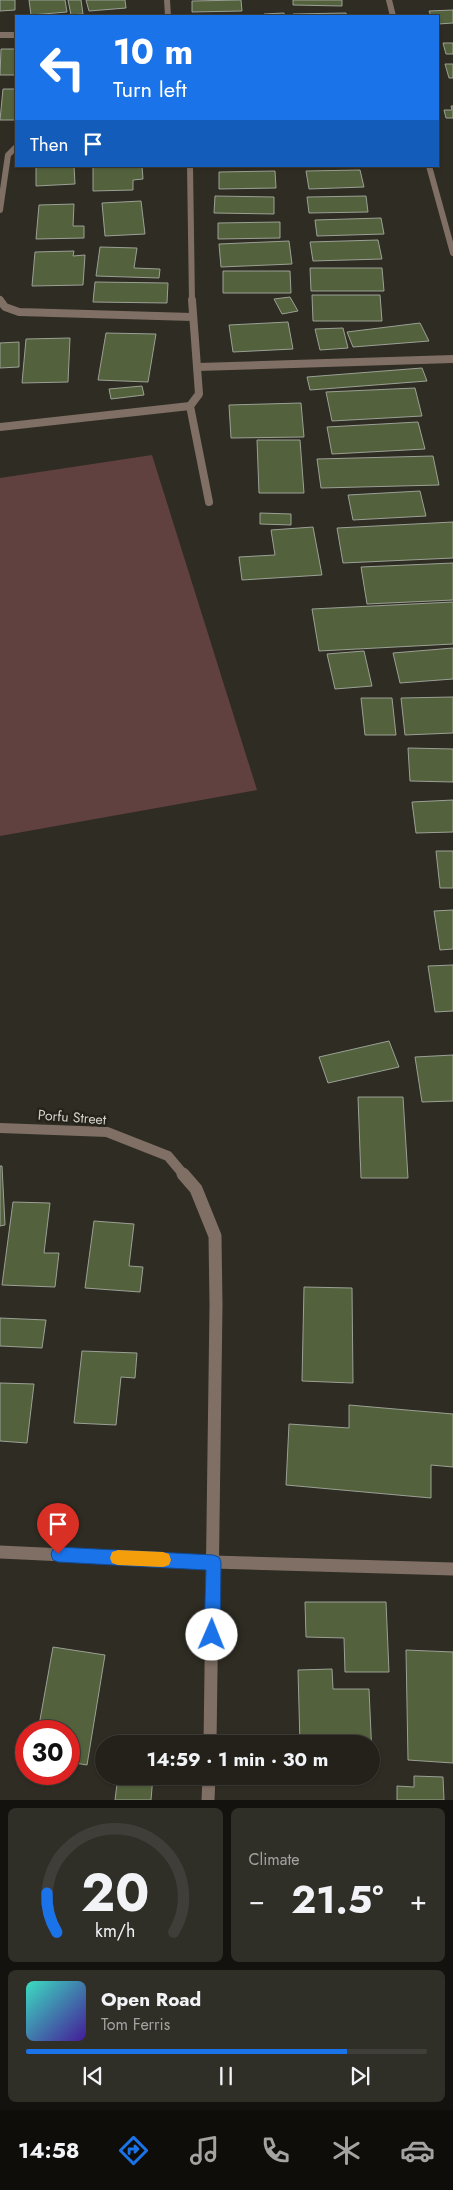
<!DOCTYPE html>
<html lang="en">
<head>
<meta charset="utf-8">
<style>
  body { margin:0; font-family:Jost,sans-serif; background:#2f2e27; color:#f1f3f6; height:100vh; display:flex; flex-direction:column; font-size:19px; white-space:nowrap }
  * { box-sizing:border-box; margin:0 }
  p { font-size:16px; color:#a3a3a2 }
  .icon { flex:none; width:28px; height:28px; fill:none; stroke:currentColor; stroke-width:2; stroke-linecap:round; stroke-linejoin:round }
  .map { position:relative; height:1800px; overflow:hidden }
  .details { display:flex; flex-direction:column; gap:8px; padding:8px; background:#13120e; flex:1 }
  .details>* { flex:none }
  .guide { position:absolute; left:15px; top:15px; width:424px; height:152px; border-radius:0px; box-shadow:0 1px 4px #0004,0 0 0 1px #403e39; background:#1a73e8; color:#fff; overflow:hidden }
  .speed { position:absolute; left:15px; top:1720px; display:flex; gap:10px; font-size:25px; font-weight:700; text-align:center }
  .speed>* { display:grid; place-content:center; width:65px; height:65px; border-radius:50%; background:#23211a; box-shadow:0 1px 4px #0004,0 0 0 1px #403e39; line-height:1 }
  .speed .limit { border:8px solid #d22; background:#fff; color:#111 }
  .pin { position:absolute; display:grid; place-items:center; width:42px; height:42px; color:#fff; margin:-51px -21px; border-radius:50% 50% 50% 0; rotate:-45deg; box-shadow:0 0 5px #0007 }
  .pin .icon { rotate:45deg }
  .me { position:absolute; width:55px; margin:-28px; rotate:1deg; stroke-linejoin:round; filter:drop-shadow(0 0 4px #0008) }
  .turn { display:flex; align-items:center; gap:18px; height:105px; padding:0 15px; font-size:22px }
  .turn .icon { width:65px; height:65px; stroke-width:2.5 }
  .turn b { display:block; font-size:35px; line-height:42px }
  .then { display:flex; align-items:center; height:48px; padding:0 15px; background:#0003; gap:10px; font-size:19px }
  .big { font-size:38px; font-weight:700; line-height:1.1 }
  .details .card { flex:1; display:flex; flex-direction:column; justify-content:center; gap:8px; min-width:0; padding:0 18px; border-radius:8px; background:#2f2e27 }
  .details .dial { align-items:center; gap:0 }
  .dial svg { height:130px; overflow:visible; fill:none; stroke:#403e39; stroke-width:7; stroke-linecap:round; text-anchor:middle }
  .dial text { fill:#f1f3f6; stroke:none }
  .song { display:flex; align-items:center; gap:15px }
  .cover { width:60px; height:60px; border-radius:8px; background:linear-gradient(135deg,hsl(170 70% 55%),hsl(260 70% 35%)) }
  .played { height:5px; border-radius:2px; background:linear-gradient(90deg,#1a73e8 80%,#403e39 80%) }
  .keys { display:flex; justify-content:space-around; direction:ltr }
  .heat { display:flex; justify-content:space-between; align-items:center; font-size:28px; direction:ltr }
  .details .tiles { flex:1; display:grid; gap:8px; grid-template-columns:1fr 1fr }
  .card:last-child { grid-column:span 2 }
  .trip { position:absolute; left:95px; top:1735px; width:285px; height:50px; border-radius:25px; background:#23211a; box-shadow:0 1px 4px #0004,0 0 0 1px #403e39; font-weight:700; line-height:50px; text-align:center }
  .menu { display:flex; height:80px; justify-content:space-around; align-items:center; background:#0e0d0a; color:#a3a3a2 }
  .menu .icon { width:35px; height:35px }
  .menu .selected { color:#1a73e8 }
  .menu b { font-size:22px; color:#f1f3f6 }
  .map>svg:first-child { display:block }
  .green { fill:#604140 }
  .building { fill:#53623d; stroke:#9ba095 }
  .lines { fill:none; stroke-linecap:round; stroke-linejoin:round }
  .lane { stroke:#7f6f64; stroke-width:8 }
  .street-far3 { stroke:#7f6f64; stroke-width:6 }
  .street-far2 { stroke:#7f6f64; stroke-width:8 }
  .street-far1 { stroke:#7f6f64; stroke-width:10 }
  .street { stroke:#7f6f64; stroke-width:13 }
  .route { fill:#1a73e8; stroke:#114b97 }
  .slow { fill:#f59e0b }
  .labels { text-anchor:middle; stroke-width:5; stroke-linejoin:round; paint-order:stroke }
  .street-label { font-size:14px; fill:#d4d2cc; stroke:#26231a }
</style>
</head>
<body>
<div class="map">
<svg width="453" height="1800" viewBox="0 0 453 1800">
  <rect width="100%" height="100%" fill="#2f2c23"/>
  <polygon class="green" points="152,455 257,790 0,836 0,478"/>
  <g class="building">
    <polygon points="0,0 15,0 15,10 0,11"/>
    <polygon points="29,0 65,0 67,12 31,15"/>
    <polygon points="68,0 81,0 83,14 71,15"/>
    <polygon points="86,0 125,0 126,8 89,11"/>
    <polygon points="241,0 242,11 192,12 192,1"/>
    <polygon points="293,0 342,0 342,6 293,5"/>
    <polygon points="453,10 453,23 438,24 438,16 431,16 429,11"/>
    <polygon points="284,13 285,16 265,16 264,14"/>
    <polygon points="346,13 347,16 293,16 293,14"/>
    <polygon points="443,43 453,43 453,54 446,54"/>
    <polygon points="1,49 16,49 16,75 0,75"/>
    <polygon points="445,64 453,64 453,78 449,78"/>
    <polygon points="3,89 16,89 16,120 0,120"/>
    <polygon points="451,106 453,106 453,118 446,118 444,110 452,110"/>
    <polygon points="36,166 74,166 75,184 36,186"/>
    <polygon points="93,166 142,166 143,179 133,180 133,190 93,191"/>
    <polygon points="360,170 364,187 309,189 306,171"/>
    <polygon points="275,171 276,188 219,189 219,172"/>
    <polygon points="215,196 274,197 274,214 214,213"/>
    <polygon points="366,196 368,212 309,213 307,197"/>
    <polygon points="141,201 145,234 105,236 102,203"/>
    <polygon points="74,204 73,226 84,226 84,238 36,239 39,205"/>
    <polygon points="381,218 384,234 317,236 315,220"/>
    <polygon points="280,222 280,238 218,239 218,223"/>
    <polygon points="378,240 382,259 313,261 310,242"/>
    <polygon points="289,241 292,264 221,267 219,244"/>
    <polygon points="100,247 137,248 134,268 160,269 159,278 96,276"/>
    <polygon points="74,251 73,256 85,255 83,285 32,286 35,252"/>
    <polygon points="310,268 382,268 384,291 311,291"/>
    <polygon points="223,271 290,271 291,293 223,293"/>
    <polygon points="95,282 168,283 167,303 93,302"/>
    <polygon points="312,295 380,295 382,321 313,321"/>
    <polygon points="290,297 298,311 282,314 274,299"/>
    <polygon points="288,322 293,349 233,352 229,325"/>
    <polygon points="420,323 429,341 353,347 347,332"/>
    <polygon points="343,328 348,348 320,350 315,329"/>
    <polygon points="106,333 156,334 148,382 98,380"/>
    <polygon points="70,338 68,382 22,383 26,339"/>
    <polygon points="19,342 19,367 0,368 0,343"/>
    <polygon points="422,368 427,381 310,390 307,377"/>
    <polygon points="142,386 144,395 111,399 109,389"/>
    <polygon points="415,388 422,416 332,421 326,392"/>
    <polygon points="301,403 304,437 231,438 229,405"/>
    <polygon points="418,422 425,449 332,454 327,427"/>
    <polygon points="257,440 300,440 304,493 259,493"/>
    <polygon points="433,456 439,485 321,488 317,459"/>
    <polygon points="420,491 426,516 353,520 348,495"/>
    <polygon points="260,513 291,514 291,525 260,524"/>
    <polygon points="453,522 453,558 343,563 337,528"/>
    <polygon points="313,527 322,575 242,580 239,557 275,555 271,530"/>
    <polygon points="453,563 453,600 367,604 361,567"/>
    <polygon points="453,602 453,644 319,651 312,609"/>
    <polygon points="453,648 453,679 400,683 393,653"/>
    <polygon points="364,651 372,686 335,689 327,654"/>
    <polygon points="453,697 453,733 405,735 401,698"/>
    <polygon points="361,698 392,698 396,735 365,735"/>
    <polygon points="408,748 453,749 453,782 410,781"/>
    <polygon points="453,800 453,832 416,833 412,802"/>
    <polygon points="436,851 453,851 453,888 440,888"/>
    <polygon points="453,910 453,949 440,950 434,911"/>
    <polygon points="453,965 453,1011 435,1012 428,966"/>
    <polygon points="389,1041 399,1067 328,1083 319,1057"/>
    <polygon points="453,1055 453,1101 422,1102 415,1057"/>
    <polygon points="358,1097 403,1097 408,1178 361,1178"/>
    <polygon points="0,1166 2,1166 5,1225 0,1226"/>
    <polygon points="13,1202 50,1203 44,1253 59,1253 55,1287 2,1285"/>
    <polygon points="94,1221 134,1224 129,1266 143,1267 140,1292 85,1288"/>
    <polygon points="304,1287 352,1288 353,1383 302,1381"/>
    <polygon points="0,1318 46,1320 42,1348 0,1346"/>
    <polygon points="82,1351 137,1353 135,1378 121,1377 116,1425 74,1423"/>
    <polygon points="0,1383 34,1384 27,1443 0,1441"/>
    <polygon points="349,1405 453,1414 453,1467 431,1465 431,1498 286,1485 289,1424 349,1428"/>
    <polygon points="305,1602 386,1602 389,1672 345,1672 344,1638 306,1637"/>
    <polygon points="53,1647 105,1655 87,1765 69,1762 69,1731 38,1731"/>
    <polygon points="406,1650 453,1652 453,1763 408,1760"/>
    <polygon points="332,1669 333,1689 369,1689 372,1756 371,1744 300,1744 298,1670"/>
    <polygon points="118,1776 153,1776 151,1800 115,1800"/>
    <polygon points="414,1776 443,1777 444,1800 397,1800 397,1786 414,1787"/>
  </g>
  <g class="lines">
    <polyline class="lane" points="190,406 209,502"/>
    <g class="street-far3">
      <polyline points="167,0 168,16"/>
      <polyline points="389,0 393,16"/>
      <polyline points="0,35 16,35"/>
      <polyline points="190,166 192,301"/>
      <polyline points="429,166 453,253"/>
      <polyline points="0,210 8,155 16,147"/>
    </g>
    <g class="street-far2">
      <polyline points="0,300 5,307 19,312 192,317"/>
      <polyline points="198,367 453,359"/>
      <polyline points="0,427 190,406 199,394 192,300"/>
    </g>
    <polyline class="street-far1" points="0,1128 107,1132 168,1156 184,1175"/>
    <g class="street">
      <polyline points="183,1174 196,1189 215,1236 216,1305 210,1744"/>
      <polyline points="0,1552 213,1562 453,1569"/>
      <polyline points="208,1800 209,1776"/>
    </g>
  </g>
  <polygon class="route" points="58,1547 213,1555 219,1557 221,1562 220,1635 217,1640 212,1643 206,1640 204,1635 206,1570 58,1562 53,1560 51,1554 53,1549"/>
  <polygon class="slow" points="118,1550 163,1552 169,1554 171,1560 169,1565 163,1567 118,1565 112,1563 110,1558 112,1552"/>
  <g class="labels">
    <g class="street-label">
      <text transform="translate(72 1117) rotate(4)" y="5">Porfu Street</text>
    </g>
  </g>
</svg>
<div class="speed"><div class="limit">30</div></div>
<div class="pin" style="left:58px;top:1554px;background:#d93025"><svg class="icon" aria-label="arrive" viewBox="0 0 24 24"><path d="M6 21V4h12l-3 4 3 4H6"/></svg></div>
<svg class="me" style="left:212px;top:1635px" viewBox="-20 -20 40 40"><circle r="19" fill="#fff"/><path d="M0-13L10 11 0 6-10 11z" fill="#1a73e8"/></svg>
<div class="trip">14:59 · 1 min · 30 m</div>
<div class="guide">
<div class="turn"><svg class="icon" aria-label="left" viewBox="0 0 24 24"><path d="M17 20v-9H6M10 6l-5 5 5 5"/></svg><div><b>10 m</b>Turn left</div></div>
<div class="then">Then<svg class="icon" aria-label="arrive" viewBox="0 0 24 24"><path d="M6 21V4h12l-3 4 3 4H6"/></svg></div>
</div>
</div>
<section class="details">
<div class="tiles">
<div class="card dial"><svg viewBox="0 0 100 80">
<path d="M14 69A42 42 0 1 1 86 69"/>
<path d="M14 69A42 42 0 0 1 8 45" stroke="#1a73e8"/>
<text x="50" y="56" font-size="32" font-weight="700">20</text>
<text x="50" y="72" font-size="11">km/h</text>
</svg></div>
<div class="card"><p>Climate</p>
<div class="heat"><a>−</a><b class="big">21.5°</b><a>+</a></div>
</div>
<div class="card">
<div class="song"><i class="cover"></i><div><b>Open Road</b><p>Tom Ferris</p></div></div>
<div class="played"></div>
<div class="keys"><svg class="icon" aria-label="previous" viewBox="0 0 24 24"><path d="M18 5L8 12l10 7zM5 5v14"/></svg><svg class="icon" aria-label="pause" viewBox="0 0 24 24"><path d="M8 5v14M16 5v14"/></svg><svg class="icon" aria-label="next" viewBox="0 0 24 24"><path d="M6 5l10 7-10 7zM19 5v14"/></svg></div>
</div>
</div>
</section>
<nav class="menu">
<b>14:58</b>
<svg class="icon selected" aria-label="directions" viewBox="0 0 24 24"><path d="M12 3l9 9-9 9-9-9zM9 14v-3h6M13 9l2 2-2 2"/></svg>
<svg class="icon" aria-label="music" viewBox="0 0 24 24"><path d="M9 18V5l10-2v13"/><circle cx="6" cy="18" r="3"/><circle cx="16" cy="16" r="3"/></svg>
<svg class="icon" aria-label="phone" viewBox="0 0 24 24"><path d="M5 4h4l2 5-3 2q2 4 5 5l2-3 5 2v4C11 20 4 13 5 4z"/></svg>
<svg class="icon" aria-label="climate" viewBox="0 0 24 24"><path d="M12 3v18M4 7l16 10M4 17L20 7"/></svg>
<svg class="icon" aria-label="car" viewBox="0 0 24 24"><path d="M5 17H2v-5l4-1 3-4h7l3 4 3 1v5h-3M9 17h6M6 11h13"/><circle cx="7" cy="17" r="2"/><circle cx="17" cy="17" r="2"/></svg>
</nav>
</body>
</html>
